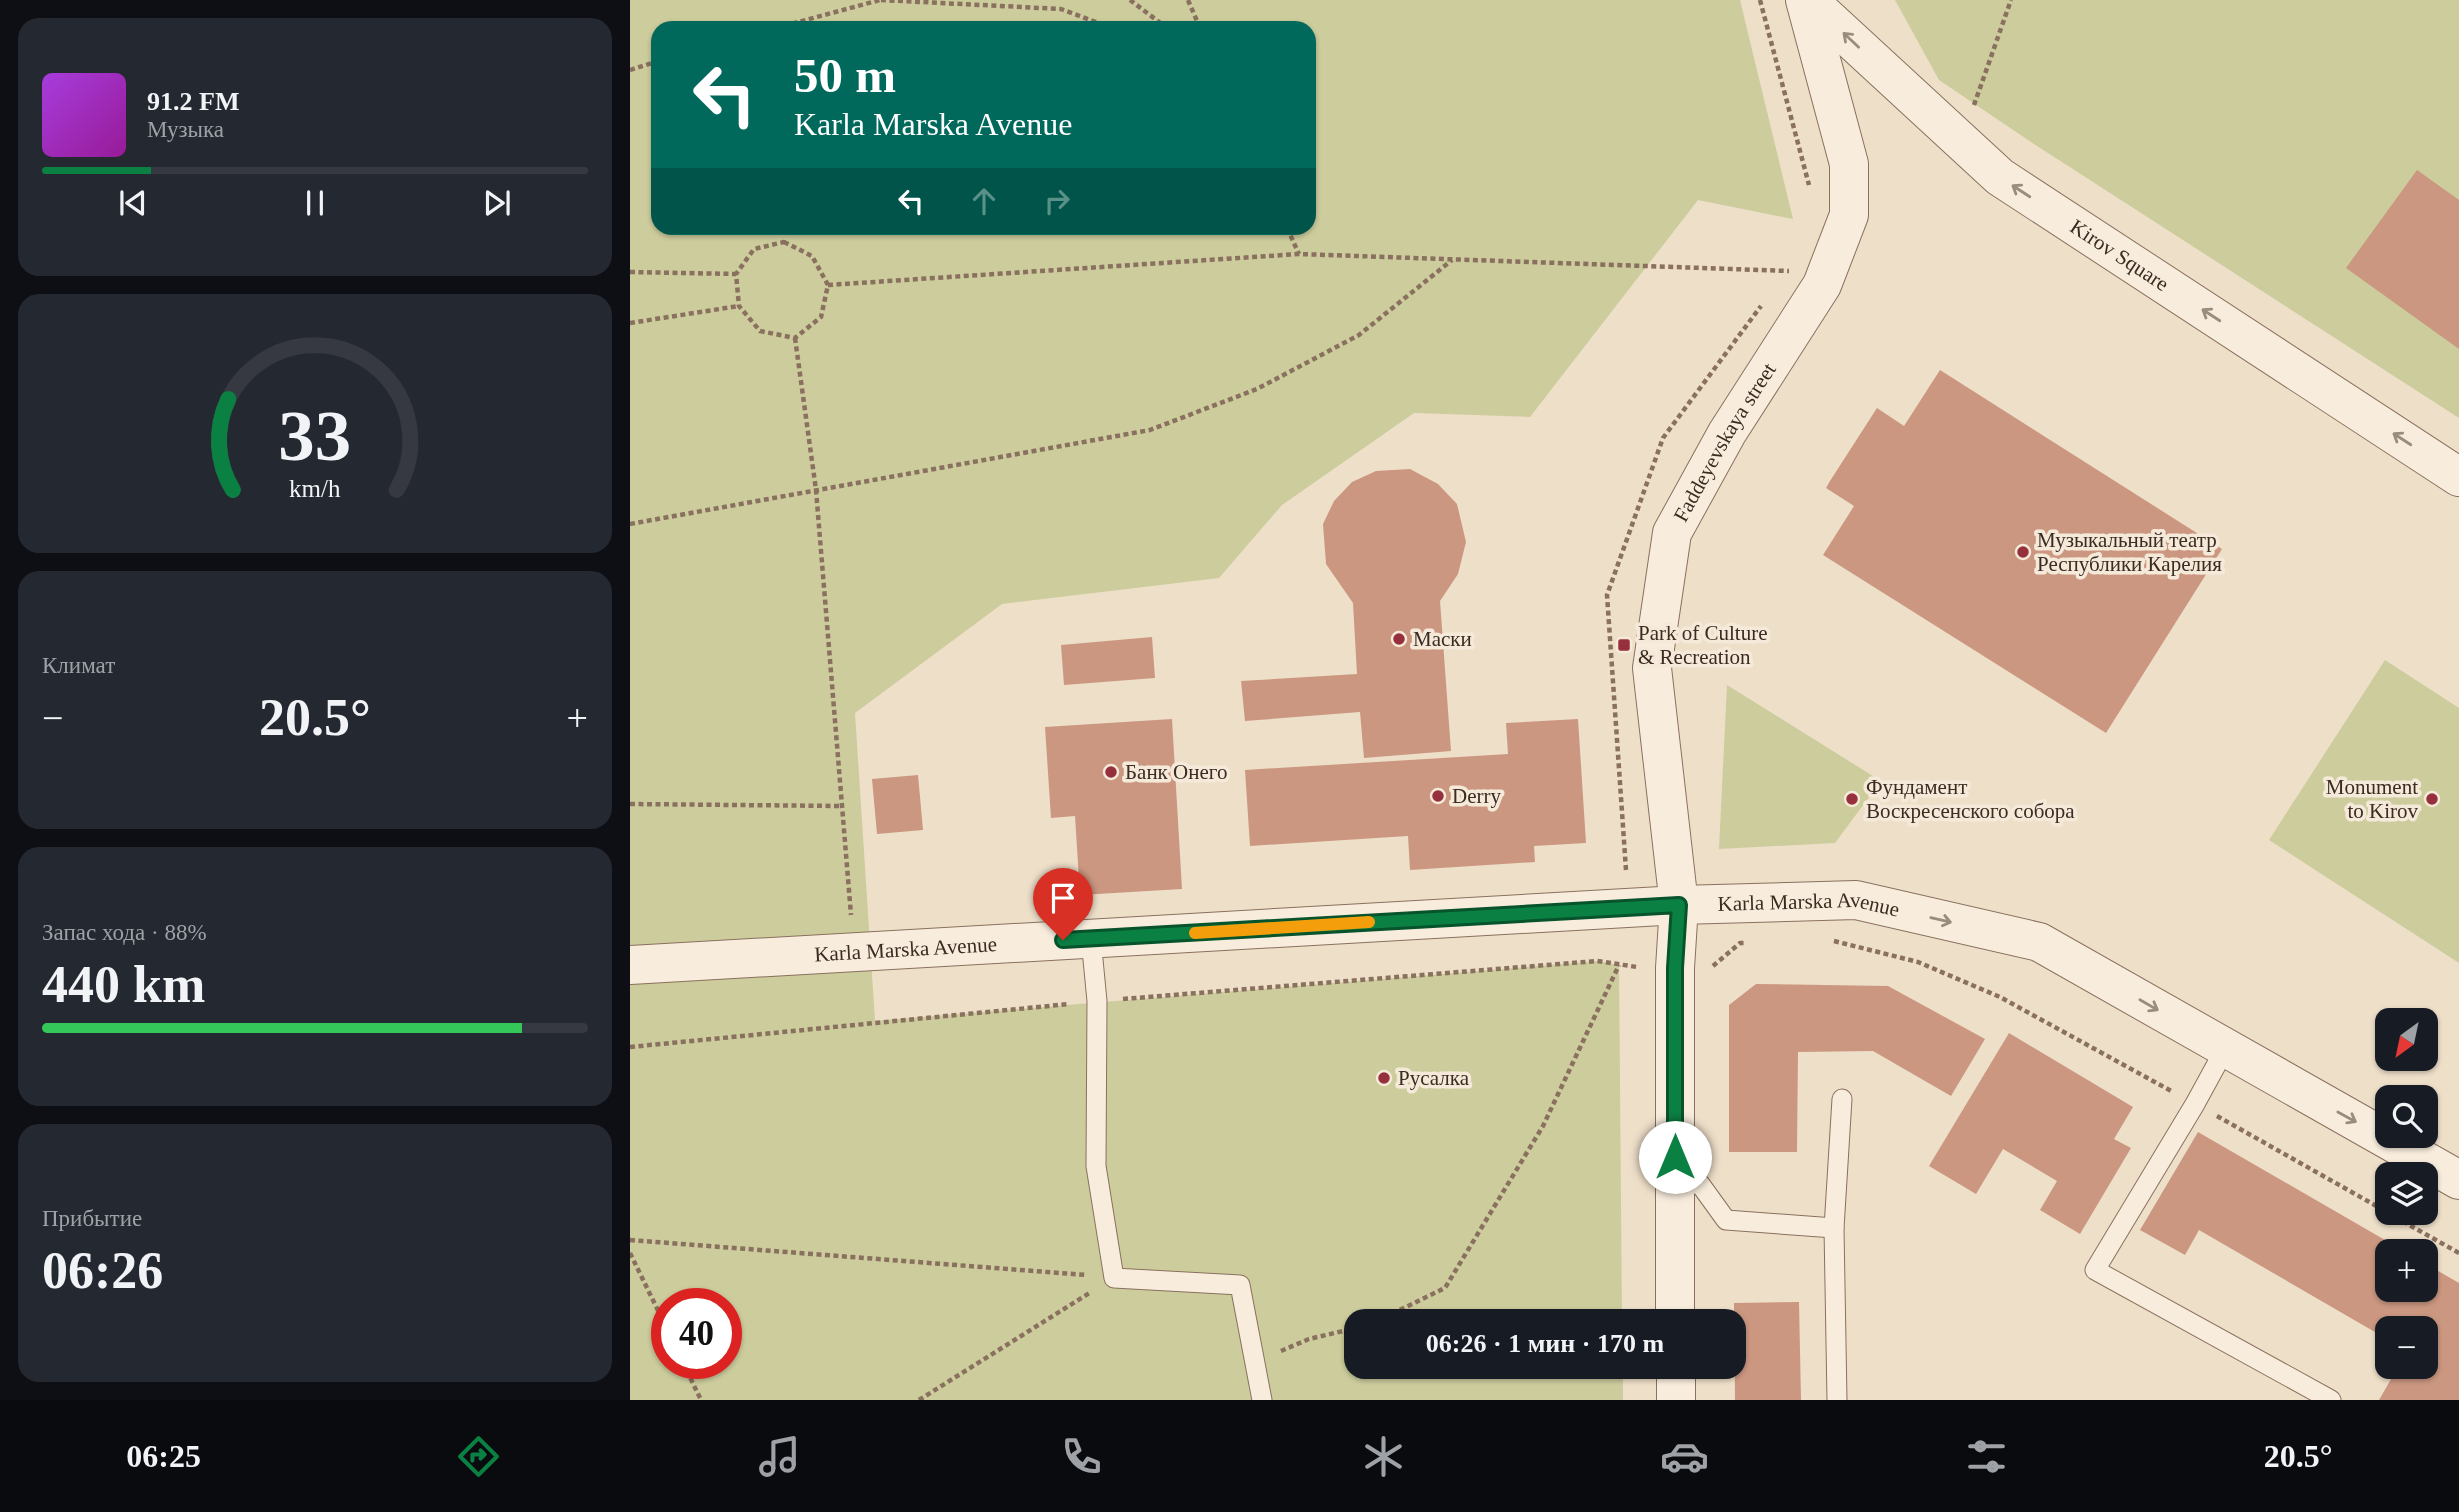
<!DOCTYPE html>
<html lang="ru">
<head>
<meta charset="utf-8">
<style>
  body { margin:0; font-family:"Times New Roman",serif; background:#242831; color:#f1f3f6; height:100vh; display:flex; flex-direction:column; font-size:26px; white-space:nowrap }
  * { box-sizing:border-box; margin:0 }
  p { font-size:23px; color:#9ea1a6 }
  .icon { flex:none; width:38px; height:38px; fill:none; stroke:currentColor; stroke-width:2; stroke-linecap:round; stroke-linejoin:round }
  .map { position:relative; flex:1; overflow:hidden }
  .details { display:flex; flex-direction:column; gap:18px; padding:18px; background:#0d0f14; width:630px }
  .details>* { flex:none }
  .banner { position:absolute; left:21px; top:21px; width:665px; height:214px; border-radius:21px; box-shadow:0 2px 5px #0004; background:#00695c; color:#fff; overflow:hidden }
  .needle { width:46px; rotate:213deg }
  .buttons { position:absolute; left:1745px; top:1008px; display:grid; gap:14px }
  .buttons a { display:grid; place-items:center; width:63px; height:63px; border-radius:14px; background:#171b24; box-shadow:0 2px 5px #0004; font-size:35px }
  .speed { position:absolute; left:21px; top:1288px; display:flex; gap:14px; font-size:35px; font-weight:700; text-align:center }
  .speed>* { display:grid; place-content:center; width:91px; height:91px; border-radius:50%; background:#171b24; box-shadow:0 2px 5px #0004; line-height:1 }
  .speed .limit { border:10px solid #d22; background:#fff; color:#111 }
  .pin { position:absolute; display:grid; place-items:center; width:60px; height:60px; color:#fff; margin:-72px -30px; border-radius:50% 50% 50% 0; rotate:-45deg; box-shadow:0 0 7px #0007 }
  .pin .icon { rotate:45deg }
  .me { position:absolute; width:77px; margin:-38px; rotate:0deg; stroke-linejoin:round; filter:drop-shadow(0 0 5px #0008) }
  .turn { display:flex; align-items:center; gap:24px; height:147px; padding:0 28px; font-size:32px }
  .turn .icon { width:91px; height:91px; stroke-width:2.5 }
  .turn b { display:block; font-size:49px; line-height:60px }
  .lanes { display:flex; align-items:center; height:66px; padding:0 28px; background:#0003; justify-content:center; gap:35px; direction:ltr }
  .lanes .off { opacity:.35 }
  .big { font-size:52px; font-weight:700; line-height:1.1 }
  .details .widget { flex:1; display:flex; flex-direction:column; justify-content:center; gap:10px; min-width:0; padding:0 24px; border-radius:21px; background:#242831 }
  .details .dial { align-items:center; gap:0 }
  .dial svg { height:182px; overflow:visible; fill:none; stroke:#363941; stroke-width:7; stroke-linecap:round; text-anchor:middle }
  .dial text { fill:#f1f3f6; stroke:none }
  .song { display:flex; align-items:center; gap:21px }
  .cover { width:84px; height:84px; border-radius:10px; background:linear-gradient(135deg,hsl(280 70% 55%),hsl(300 70% 35%)) }
  .played { height:7px; border-radius:4px; background:linear-gradient(90deg,#0b8043 20%,#363941 20%) }
  .keys { display:flex; justify-content:space-around; direction:ltr }
  .heat { display:flex; justify-content:space-between; align-items:center; font-size:38px; direction:ltr }
  .charge { height:10px; border-radius:5px; background:linear-gradient(90deg,#34c759 88%,#363941 0) }
  .trip { position:absolute; left:714px; top:1309px; width:402px; height:70px; border-radius:21px; background:#171b24; box-shadow:0 2px 5px #0004; font-weight:700; line-height:70px; text-align:center }
  .tabs { display:flex; height:112px; justify-content:space-around; align-items:center; background:#090b0e; color:#9ea1a6 }
  .tabs .icon { width:49px; height:49px }
  .tabs .selected { color:#0b8043 }
  .tabs b { font-size:32px; color:#f1f3f6 }
  main { display:flex; flex:1; min-height:0 }
  .map>svg:first-child { display:block }
  .green { fill:#cccc9d; fill-rule:evenodd }
  .building { fill:#cb9781 }
  .lines { fill:none; stroke-linecap:round; stroke-linejoin:round }
  .service-casing { stroke:#8a705e; stroke-width:21 }
  .minor-casing { stroke:#8a705e; stroke-width:40 }
  .tertiary-casing { stroke:#8a705e; stroke-width:40 }
  .path { stroke:#8a705e; stroke-width:4.5; stroke-dasharray:5 3.5; stroke-linecap:butt }
  .service { stroke:#f8eddd; stroke-width:19 }
  .minor { stroke:#f8eddd; stroke-width:38 }
  .tertiary { stroke:#f8eddd; stroke-width:38 }
  .oneway { stroke:#9a8c7f }
  .route-casing { stroke:#07532c; stroke-width:18 }
  .route { stroke:#0b8043; stroke-width:12 }
  .slow { stroke:#f59e0b; stroke-width:12 }
  .poi-dot { fill:#97303d; stroke:#f5ead9; stroke-width:2.5 }
  .labels { text-anchor:middle; stroke-width:7; stroke-linejoin:round; paint-order:stroke }
  .street-label { font-size:21px; fill:#3b2b21; stroke:#f5ead9 }
  .poi-label { font-size:21px; fill:#3b2b21; stroke:#f5ead9; text-anchor:start }
</style>
</head>
<body>
<main>
<section class="details">
<div class="widget">
<div class="song"><i class="cover"></i><div><b>91.2 FM</b><p>Музыка</p></div></div>
<div class="played"></div>
<div class="keys"><svg class="icon" aria-label="previous" viewBox="0 0 24 24"><path d="M18 5L8 12l10 7zM5 5v14"/></svg><svg class="icon" aria-label="pause" viewBox="0 0 24 24"><path d="M8 5v14M16 5v14"/></svg><svg class="icon" aria-label="next" viewBox="0 0 24 24"><path d="M6 5l10 7-10 7zM19 5v14"/></svg></div>
</div>
<div class="widget dial"><svg viewBox="0 0 100 80">
<path d="M14 69A42 42 0 1 1 86 69"/>
<path d="M14 69A42 42 0 0 1 12 29" stroke="#0b8043"/>
<text x="50" y="56" font-size="32" font-weight="700">33</text>
<text x="50" y="72" font-size="11">km/h</text>
</svg></div>
<div class="widget"><p>Климат</p>
<div class="heat"><a>−</a><b class="big">20.5°</b><a>+</a></div>
</div>
<div class="widget"><p>Запас хода · 88%</p><b class="big">440 km</b><div class="charge"></div></div>
<div class="widget"><p>Прибытие</p><b class="big">06:26</b></div>
</section>
<div class="map">
<svg width="1829" height="1400" viewBox="0 0 1829 1400">
  <rect width="100%" height="100%" fill="#eedfc9"/>
  <g class="green">
    <path d="M0 0H1110L1163 219 1068 200 900 417 784 413 652 505 589 578 372 604 225 713 245 1021 967 961 989 965 992 1321H726V1367H993V1400H0ZM28 28H679V228H28ZM37 1304H96V1363H37Z"/>
    <polygon points="1265,0 1829,0 1829,418 1404,144 1309,80"/>
    <polygon points="1755,660 1829,708 1829,963 1639,840"/>
    <polygon points="1097,685 1251,781 1205,843 1089,849"/>
  </g>
  <g class="building">
    <polygon points="1787,170 1829,200 1829,349 1716,268"/>
    <polygon points="1310,370 1592,549 1476,733 1193,555 1224,506 1196,488 1200,481 1247,408 1274,426"/>
    <polygon points="780,469 808,484 827,504 836,542 828,574 810,601 821,751 734,758 730,712 615,721 611,681 727,674 723,603 696,564 693,524 704,501 722,482 746,471"/>
    <polygon points="522,637 525,678 434,685 431,645"/>
    <polygon points="542,719 552,889 450,895 445,816 421,818 415,727"/>
    <polygon points="948,719 956,843 904,846 905,862 780,870 778,836 620,846 615,770 878,754 876,723"/>
    <polygon points="288,775 293,830 247,834 242,779"/>
    <polygon points="1126,984 1258,986 1355,1039 1321,1096 1243,1051 1168,1052 1167,1152 1099,1152 1099,1005"/>
    <polygon points="1379,1033 1503,1107 1484,1139 1501,1148 1450,1234 1410,1210 1427,1181 1373,1149 1346,1194 1299,1166"/>
    <polygon points="1568,1132 1774,1251 1757,1251 1757,1290 1796,1290 1796,1264 1829,1283 1829,1400 1749,1400 1768,1367 1796,1367 1796,1328 1757,1328 1757,1339 1569,1230 1555,1255 1510,1230"/>
    <polygon points="1169,1302 1171,1400 1105,1400 1104,1303"/>
  </g>
  <g class="lines">
    <defs>
      <g id="service">
        <polyline points="461,939 467,1001 466,1166 484,1278 610,1285 632,1400"/>
        <polyline points="1595,1049 1565,1104 1465,1270 1701,1400"/>
        <polyline points="1045,1184 1070,1184 1096,1220 1204,1228"/>
        <polyline points="1207,1400 1204,1228 1212,1099"/>
      </g>
      <g id="minor">
        <path id="s1" d="M1178 0 1370 177 1829 477"/>
        <path id="s2" d="M0 965 1049 905"/>
      </g>
      <g id="tertiary">
        <path id="s3" d="M1049 905 1226 900 1409 942 1829 1180"/>
        <path id="s4" d="M1045 1321V968L1049 905 1022 668 1042 533 1097 433 1192 285 1219 215V164L1175 0"/>
        <polyline points="1046,1367 1046,1400"/>
      </g>
    </defs>
    <use href="#service" class="service-casing"/>
    <use href="#minor" class="minor-casing"/>
    <use href="#tertiary" class="tertiary-casing"/>
    <g class="path">
      <polyline points="251,0 431,9 482,28"/>
      <polyline points="500,0 537,28"/>
      <polyline points="558,0 570,28"/>
      <polyline points="1130,0 1179,185"/>
      <polyline points="146,28 250,0"/>
      <polyline points="0,70 28,61"/>
      <polyline points="1344,105 1381,0"/>
      <polyline points="657,228 669,254"/>
      <polygon points="154,242 182,256 198,285 191,317 165,338 130,331 109,306 106,274 124,249"/>
      <polyline points="0,272 106,274"/>
      <polyline points="198,285 669,254 1159,271"/>
      <polyline points="0,323 109,306"/>
      <polyline points="165,338 186,490 221,915"/>
      <polyline points="0,524 520,430 627,389 729,335 822,260"/>
      <polyline points="0,804 211,806"/>
      <polyline points="996,870 977,595 1033,438 1131,306"/>
      <polyline points="1204,941 1288,962 1370,997 1543,1092"/>
      <polyline points="1083,966 1110,943 1115,943"/>
      <polyline points="493,999 967,961 1007,967"/>
      <polyline points="0,1047 439,1004"/>
      <polyline points="1587,1116 1757,1212"/>
      <polyline points="1758,1213 1829,1253"/>
      <polyline points="0,1240 456,1275"/>
      <polyline points="0,1253 37,1329"/>
      <polyline points="747,1321 815,1288 913,1126 989,965"/>
      <polyline points="651,1351 679,1339 726,1328"/>
      <polyline points="53,1363 71,1400"/>
      <polyline points="289,1400 461,1292"/>
    </g>
    <use href="#service" class="service"/>
    <use href="#minor" class="minor"/>
    <use href="#tertiary" class="tertiary"/>
  </g>
  <defs><path id="oneway-shaft" d="M-6 0H5M1.5-3L5.5 0L1.5 3" fill="none" stroke-width="1.6" stroke-linecap="round" stroke-linejoin="round" transform="scale(1.75)"/></defs>
  <g class="oneway">
    <use href="#oneway-shaft" transform="translate(1221 40) rotate(-137)"/>
    <use href="#oneway-shaft" transform="translate(1391 191) rotate(-147)"/>
    <use href="#oneway-shaft" transform="translate(1581 315) rotate(-147)"/>
    <use href="#oneway-shaft" transform="translate(1772 439) rotate(-147)"/>
    <use href="#oneway-shaft" transform="translate(1311 920) rotate(13)"/>
    <use href="#oneway-shaft" transform="translate(1519 1005) rotate(30)"/>
    <use href="#oneway-shaft" transform="translate(1717 1117) rotate(29)"/>
  </g>
  <g class="lines">
    <defs>
      <polyline id="route" points="433,940 1049,905 1045,968 1045,1157"/>
    </defs>
    <use href="#route" class="route-casing"/>
    <use href="#route" class="route"/>
    <polyline class="slow" points="565,933 739,922"/>
  </g>
  <g class="poi-dot">
    <circle cx="1393" cy="552" r="7"/>
    <circle cx="769" cy="639" r="7"/>
    <rect x="987" y="638" width="14" height="14" rx="3.5"/>
    <circle cx="481" cy="772" r="7"/>
    <circle cx="808" cy="796" r="7"/>
    <circle cx="1222" cy="799" r="7"/>
    <circle cx="1802" cy="799" r="7"/>
    <circle cx="754" cy="1078" r="7"/>
  </g>
  <g class="labels">
    <g class="street-label">
      <text dy="7" stroke="none"><textPath href="#s1" startOffset="404">Kirov Square</textPath></text>
      <text dy="7" stroke="none"><textPath href="#s4" startOffset="896">Faddeyevskaya street</textPath></text>
      <text dy="7" stroke="none"><textPath href="#s3" startOffset="130">Karla Marska Avenue</textPath></text>
      <text dy="7" stroke="none"><textPath href="#s2" startOffset="276">Karla Marska Avenue</textPath></text>
    </g>
    <g class="poi-label">
      <text x="1407" y="547">Музыкальный театр<tspan x="1407" dy="24">Республики Карелия</tspan></text>
      <text x="1008" y="640">Park of Culture<tspan x="1008" dy="24">&amp; Recreation</tspan></text>
      <text x="783" y="646">Маски</text>
      <text x="495" y="779">Банк Онего</text>
      <text x="1236" y="794">Фундамент<tspan x="1236" dy="24">Воскресенского собора</tspan></text>
      <text x="1788" y="794" text-anchor="end">Monument<tspan x="1788" dy="24">to Kirov</tspan></text>
      <text x="822" y="803">Derry</text>
      <text x="768" y="1085">Русалка</text>
    </g>
  </g>
</svg>
<div class="buttons">
<a><svg class="needle" viewBox="-14 -14 28 28"><path d="M0-13l5 13h-10z" fill="#e53935"/><path d="M0 13l5-13h-10z" fill="#9ea1a6"/></svg></a>
<a><svg class="icon" aria-label="search" viewBox="0 0 24 24"><circle cx="10" cy="10" r="6"/><path d="M15 15l6 6"/></svg></a>
<a><svg class="icon" aria-label="layers" viewBox="0 0 24 24"><path d="M12 4l9 5-9 5-9-5zM3 14l9 5 9-5"/></svg></a>
<a>+</a>
<a>−</a>
</div>
<div class="speed"><div class="limit">40</div></div>
<div class="pin" style="left:433px;top:940px;background:#d93025"><svg class="icon" aria-label="arrive" viewBox="0 0 24 24"><path d="M6 21V4h12l-3 4 3 4H6"/></svg></div>
<svg class="me" style="left:1045px;top:1157px" viewBox="-20 -20 40 40"><circle r="19" fill="#fff"/><path d="M0-13L10 11 0 6-10 11z" fill="#0b8043"/></svg>
<div class="trip">06:26 · 1 мин · 170 m</div>
<div class="banner">
<div class="turn"><svg class="icon" aria-label="left" viewBox="0 0 24 24"><path d="M17 20v-9H6M10 6l-5 5 5 5"/></svg><div><b>50 m</b>Karla Marska Avenue</div></div>
<div class="lanes"><svg class="icon" aria-label="left" viewBox="0 0 24 24"><path d="M17 20v-9H6M10 6l-5 5 5 5"/></svg><svg class="icon off" aria-label="ahead" viewBox="0 0 24 24"><path d="M12 20V5M6 11l6-6 6 6"/></svg><svg class="icon off" aria-label="right" viewBox="0 0 24 24"><path d="M7 20v-9h11M14 6l5 5-5 5"/></svg></div>
</div>
</div>
</main>
<nav class="tabs">
<b>06:25</b>
<svg class="icon selected" aria-label="directions" viewBox="0 0 24 24"><path d="M12 3l9 9-9 9-9-9zM9 14v-3h6M13 9l2 2-2 2"/></svg>
<svg class="icon" aria-label="music" viewBox="0 0 24 24"><path d="M9 18V5l10-2v13"/><circle cx="6" cy="18" r="3"/><circle cx="16" cy="16" r="3"/></svg>
<svg class="icon" aria-label="phone" viewBox="0 0 24 24"><path d="M5 4h4l2 5-3 2q2 4 5 5l2-3 5 2v4C11 20 4 13 5 4z"/></svg>
<svg class="icon" aria-label="climate" viewBox="0 0 24 24"><path d="M12 3v18M4 7l16 10M4 17L20 7"/></svg>
<svg class="icon" aria-label="car" viewBox="0 0 24 24"><path d="M5 17H2v-5l4-1 3-4h7l3 4 3 1v5h-3M9 17h6M6 11h13"/><circle cx="7" cy="17" r="2"/><circle cx="17" cy="17" r="2"/></svg>
<svg class="icon" aria-label="filters" viewBox="0 0 24 24"><path d="M4 7h16M4 17h16"/><circle cx="9" cy="7" r="2"/><circle cx="15" cy="17" r="2"/></svg>
<b>20.5°</b>
</nav>
</body>
</html>
